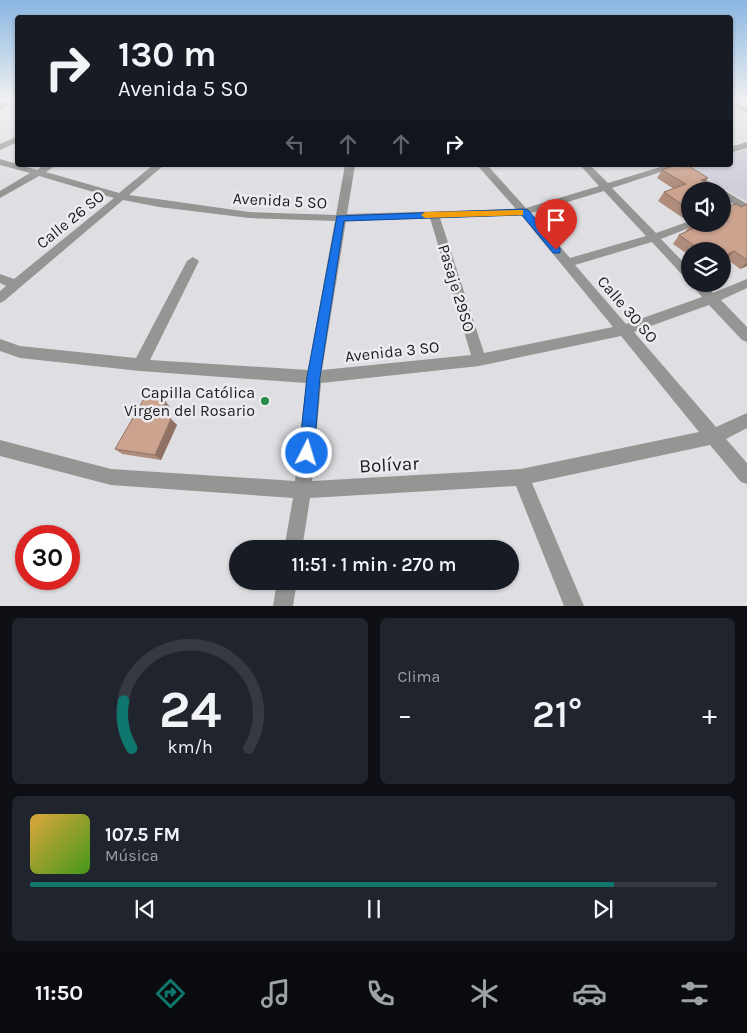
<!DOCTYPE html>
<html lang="es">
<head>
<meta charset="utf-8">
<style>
  body { margin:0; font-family:Karla,sans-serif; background:#20242c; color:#f1f3f6; height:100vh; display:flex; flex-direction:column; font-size:19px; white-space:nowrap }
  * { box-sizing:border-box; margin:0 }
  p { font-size:16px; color:#9ea1a6 }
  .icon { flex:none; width:28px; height:28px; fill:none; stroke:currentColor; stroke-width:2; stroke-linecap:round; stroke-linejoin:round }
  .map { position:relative; height:606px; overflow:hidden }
  .drawer { display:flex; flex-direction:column; gap:12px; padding:12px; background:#0d0f14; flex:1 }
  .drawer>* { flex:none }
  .banner { position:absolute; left:15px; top:15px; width:718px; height:152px; border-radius:5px; box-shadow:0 1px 4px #0004; background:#171b24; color:#f1f3f6; overflow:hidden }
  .controls { position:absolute; left:681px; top:182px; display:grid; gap:10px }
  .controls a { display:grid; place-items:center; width:50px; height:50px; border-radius:50%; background:#171b24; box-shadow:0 1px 4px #0004; font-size:25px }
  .speed { position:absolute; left:15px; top:525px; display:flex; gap:10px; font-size:25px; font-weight:700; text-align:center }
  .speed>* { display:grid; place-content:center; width:65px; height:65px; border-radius:50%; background:#171b24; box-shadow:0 1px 4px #0004; line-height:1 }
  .speed .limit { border:8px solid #d22; background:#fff; color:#111 }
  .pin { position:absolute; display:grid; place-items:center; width:42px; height:42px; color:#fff; margin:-51px -21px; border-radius:50% 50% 50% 0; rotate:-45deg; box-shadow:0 0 5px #0007 }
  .pin .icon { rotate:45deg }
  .me { position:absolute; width:55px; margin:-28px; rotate:5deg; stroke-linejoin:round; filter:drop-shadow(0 0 4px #0008) }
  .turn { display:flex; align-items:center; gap:18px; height:105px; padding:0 20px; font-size:22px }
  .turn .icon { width:65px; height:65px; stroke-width:2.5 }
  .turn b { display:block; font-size:35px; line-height:42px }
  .lanes { display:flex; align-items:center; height:48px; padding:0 20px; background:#0003; justify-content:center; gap:25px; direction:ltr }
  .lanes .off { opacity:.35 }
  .big { font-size:38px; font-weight:600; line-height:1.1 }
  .drawer .widget { flex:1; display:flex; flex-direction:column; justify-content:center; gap:8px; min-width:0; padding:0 18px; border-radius:8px; background:#20242c }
  .drawer .dial { align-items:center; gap:0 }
  .dial svg { height:130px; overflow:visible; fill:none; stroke:#363941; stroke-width:7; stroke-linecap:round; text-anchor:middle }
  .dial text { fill:#f1f3f6; stroke:none }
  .song { display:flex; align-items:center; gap:15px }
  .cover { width:60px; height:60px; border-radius:8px; background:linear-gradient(135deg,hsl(40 70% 55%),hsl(100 70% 35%)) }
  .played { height:5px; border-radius:2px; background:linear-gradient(90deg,#0f766e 85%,#363941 85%) }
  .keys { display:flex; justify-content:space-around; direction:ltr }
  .heat { display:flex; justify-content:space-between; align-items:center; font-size:28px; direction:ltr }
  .drawer .tiles { flex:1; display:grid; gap:12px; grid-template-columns:1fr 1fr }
  .widget:last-child { grid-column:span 2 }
  .trip { position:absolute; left:229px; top:540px; width:290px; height:50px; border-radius:25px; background:#171b24; box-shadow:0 1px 4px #0004; font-weight:600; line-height:50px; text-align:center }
  .tab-bar { display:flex; height:80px; justify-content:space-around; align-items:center; background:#090b0e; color:#9ea1a6 }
  .tab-bar .icon { width:35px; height:35px }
  .tab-bar .on { color:#0f766e }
  .tab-bar b { font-size:22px; color:#f1f3f6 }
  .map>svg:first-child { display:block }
  .built { fill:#d0cfd9 }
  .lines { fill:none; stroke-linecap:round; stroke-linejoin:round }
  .minor { fill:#959593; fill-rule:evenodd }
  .wall { fill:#af8c7b }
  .shaded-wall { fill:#8f7264 }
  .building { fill:#cca38f; stroke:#8f7264 }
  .route { fill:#1a73e8; stroke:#114b97 }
  .slow { fill:#f59e0b }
  .poi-dot { fill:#278e44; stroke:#ecebef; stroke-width:2 }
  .labels { text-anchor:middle; stroke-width:5; stroke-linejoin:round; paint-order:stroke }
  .street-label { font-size:16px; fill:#1e1e1f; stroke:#ecebef }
  .poi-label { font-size:16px; fill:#1e1e1f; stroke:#ecebef; text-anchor:end }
  .near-street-label { font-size:19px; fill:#1e1e1f; stroke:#ecebef }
</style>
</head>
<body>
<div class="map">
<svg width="747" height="606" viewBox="0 0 747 606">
  <rect width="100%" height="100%" fill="#dfdee2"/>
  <polygon class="built" points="747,149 747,202 688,167 696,165 730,165 730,154"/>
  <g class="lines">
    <g class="minor">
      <polygon points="11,100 18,100 18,102 0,109 0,104"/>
      <polygon points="730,100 747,107 747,112 730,105"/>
      <polygon points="18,136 18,142 0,150 0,144"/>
      <polygon points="747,142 747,148 730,153 730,147"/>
      <path d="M0 159 37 170 44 165H56L46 172 119 193 153 165H164L129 195 249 212 336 215 345 165H355L347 214 516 209 477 165H487L526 208 599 186 580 165H590L608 183 667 165H682L612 188 656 233 690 221V224H695L694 226 661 239 690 269V280L686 279 652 242 575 265 626 324 702 297 691 284H704L713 293 747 279V288L721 300 747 327V342L742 340 709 305 634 332 716 427 747 413V428L726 439 747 463V484L741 482 710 445 532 483 584 606H564L516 486 310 498 302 549H284L293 498 111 485 0 456V440L111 469 295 481 306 383 140 371 20 358 0 351V339L20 346 136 358 187 261 193 257 199 261 150 360 308 370 335 221 249 218 159 207 123 200 4 301 0 303V291L6 286 0 283V274L14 279 114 198 39 176 0 198V191L30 173 0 165ZM604 191 646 236 570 258 531 213ZM521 215 613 327 484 353 440 218ZM430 218 471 355 322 370 346 221ZM621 336 699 432 521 469 312 481 321 383 479 366Z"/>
      <polygon points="690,170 747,204 747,211 722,198 722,191 714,191 687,175 687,171"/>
      <polygon points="277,581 297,581 293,606 273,606"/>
    </g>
  </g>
  <g class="wall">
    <polygon points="676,165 690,191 690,220 686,220 658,201 664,192 674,189 657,178 662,170"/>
    <polygon points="747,204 747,266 740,269 727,259 722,251 690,251 690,256 673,244 679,235 685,232 691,224 722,224 728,206 741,207"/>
    <polygon points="170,407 166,415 177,425 161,460 122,454 115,449"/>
  </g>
  <g class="shaded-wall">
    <polygon points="708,178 702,186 701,180"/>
    <polygon points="734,251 727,259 722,261 722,257"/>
    <polygon points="747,262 747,266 740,269"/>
    <polygon points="165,401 170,407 165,416 160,410"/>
    <polygon points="171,419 177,425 161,460 155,455"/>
  </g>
  <g class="building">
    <polygon points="676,165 681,167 687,165 708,178 701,180 717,191 690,191 690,210 664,192 686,184 662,170"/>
    <polygon points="722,195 727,198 728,206 736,204 741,207 747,204 747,260 734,251 722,257 722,251 699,251 701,250 679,235 696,227 691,224 722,224"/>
    <polygon points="145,397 165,401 160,410 171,419 155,455 115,449"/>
  </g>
  <linearGradient id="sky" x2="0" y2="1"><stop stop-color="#89b7e2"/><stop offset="0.54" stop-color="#f1f0f2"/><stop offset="1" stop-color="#f1f0f2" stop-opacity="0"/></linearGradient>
  <rect width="747" height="185" fill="url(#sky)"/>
  <polygon class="route" points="524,209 528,210 560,248 560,253 553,253 522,215 344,221 320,377 314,453 312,458 307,460 302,458 299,453 307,377 337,216"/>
  <polygon class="slow" points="520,210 523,210 523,215 425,218 421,215 425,212"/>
  <circle class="poi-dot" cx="265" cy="401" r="5"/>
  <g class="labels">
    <g class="street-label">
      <text transform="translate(280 200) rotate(3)" y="6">Avenida 5 SO</text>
      <text transform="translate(70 219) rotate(-39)" y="6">Calle 26 SO</text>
      <text transform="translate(457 288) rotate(73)" y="6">Pasaje 29SO</text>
      <text transform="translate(628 309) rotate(49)" y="6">Calle 30 SO</text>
      <text transform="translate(392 351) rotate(-6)" y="6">Avenida 3 SO</text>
    </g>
    <g class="poi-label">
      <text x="255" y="398">Capilla Católica<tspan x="255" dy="18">Virgen del Rosario</tspan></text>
    </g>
    <g class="near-street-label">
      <text transform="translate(389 464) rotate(-3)" y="7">Bolívar</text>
    </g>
  </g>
</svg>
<div class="controls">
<a><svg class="icon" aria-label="sound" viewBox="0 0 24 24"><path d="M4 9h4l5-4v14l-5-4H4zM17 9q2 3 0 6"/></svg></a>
<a><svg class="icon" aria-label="layers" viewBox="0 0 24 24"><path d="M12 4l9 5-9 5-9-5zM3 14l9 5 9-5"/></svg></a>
</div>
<div class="speed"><div class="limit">30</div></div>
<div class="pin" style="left:556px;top:250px;background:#d93025"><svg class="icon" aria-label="arrive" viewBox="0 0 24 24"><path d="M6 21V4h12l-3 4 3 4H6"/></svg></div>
<svg class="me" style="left:307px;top:453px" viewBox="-20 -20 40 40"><circle r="17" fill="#1a73e8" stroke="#fff" stroke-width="3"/><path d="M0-11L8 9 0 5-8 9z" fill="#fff"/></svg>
<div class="trip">11:51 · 1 min · 270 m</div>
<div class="banner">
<div class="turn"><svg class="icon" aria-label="right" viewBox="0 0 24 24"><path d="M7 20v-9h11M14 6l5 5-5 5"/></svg><div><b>130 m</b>Avenida 5 SO</div></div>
<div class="lanes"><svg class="icon off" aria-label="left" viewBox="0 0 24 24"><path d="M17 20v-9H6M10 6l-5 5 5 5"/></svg><svg class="icon off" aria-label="ahead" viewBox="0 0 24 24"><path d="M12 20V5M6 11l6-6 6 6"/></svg><svg class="icon off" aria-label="ahead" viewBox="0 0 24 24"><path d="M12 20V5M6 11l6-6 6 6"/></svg><svg class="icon" aria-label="right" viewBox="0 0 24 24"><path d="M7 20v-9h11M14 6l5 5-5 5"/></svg></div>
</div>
</div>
<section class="drawer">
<div class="tiles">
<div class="widget dial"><svg viewBox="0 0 100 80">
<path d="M14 69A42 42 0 1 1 86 69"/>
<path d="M14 69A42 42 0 0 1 9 40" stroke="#0f766e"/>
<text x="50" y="56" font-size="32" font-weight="700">24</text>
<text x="50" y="72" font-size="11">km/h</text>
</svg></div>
<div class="widget"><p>Clima</p>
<div class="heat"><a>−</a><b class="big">21°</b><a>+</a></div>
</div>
<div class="widget">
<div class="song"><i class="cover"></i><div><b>107.5 FM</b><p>Música</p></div></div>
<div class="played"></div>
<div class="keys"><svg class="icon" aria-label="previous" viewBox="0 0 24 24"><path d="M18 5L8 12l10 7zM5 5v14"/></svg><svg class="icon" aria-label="pause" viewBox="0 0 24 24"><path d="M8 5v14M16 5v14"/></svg><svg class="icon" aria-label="next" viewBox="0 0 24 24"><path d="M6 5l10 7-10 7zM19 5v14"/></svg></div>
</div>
</div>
</section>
<nav class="tab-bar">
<b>11:50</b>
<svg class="icon on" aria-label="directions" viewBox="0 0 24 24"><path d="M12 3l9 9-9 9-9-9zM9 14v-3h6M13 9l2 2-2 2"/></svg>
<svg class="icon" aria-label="music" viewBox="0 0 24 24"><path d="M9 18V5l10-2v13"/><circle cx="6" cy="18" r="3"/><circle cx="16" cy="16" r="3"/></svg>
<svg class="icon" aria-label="phone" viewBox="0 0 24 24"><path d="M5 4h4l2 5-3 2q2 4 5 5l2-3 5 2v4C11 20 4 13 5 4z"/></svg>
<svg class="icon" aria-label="climate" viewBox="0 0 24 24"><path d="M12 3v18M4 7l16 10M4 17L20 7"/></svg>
<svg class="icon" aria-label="car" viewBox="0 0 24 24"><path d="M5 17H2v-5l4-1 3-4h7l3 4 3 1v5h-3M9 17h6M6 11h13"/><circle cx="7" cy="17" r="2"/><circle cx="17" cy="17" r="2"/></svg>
<svg class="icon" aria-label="filters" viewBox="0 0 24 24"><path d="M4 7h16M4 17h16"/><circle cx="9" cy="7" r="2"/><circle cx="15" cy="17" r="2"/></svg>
</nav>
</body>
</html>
